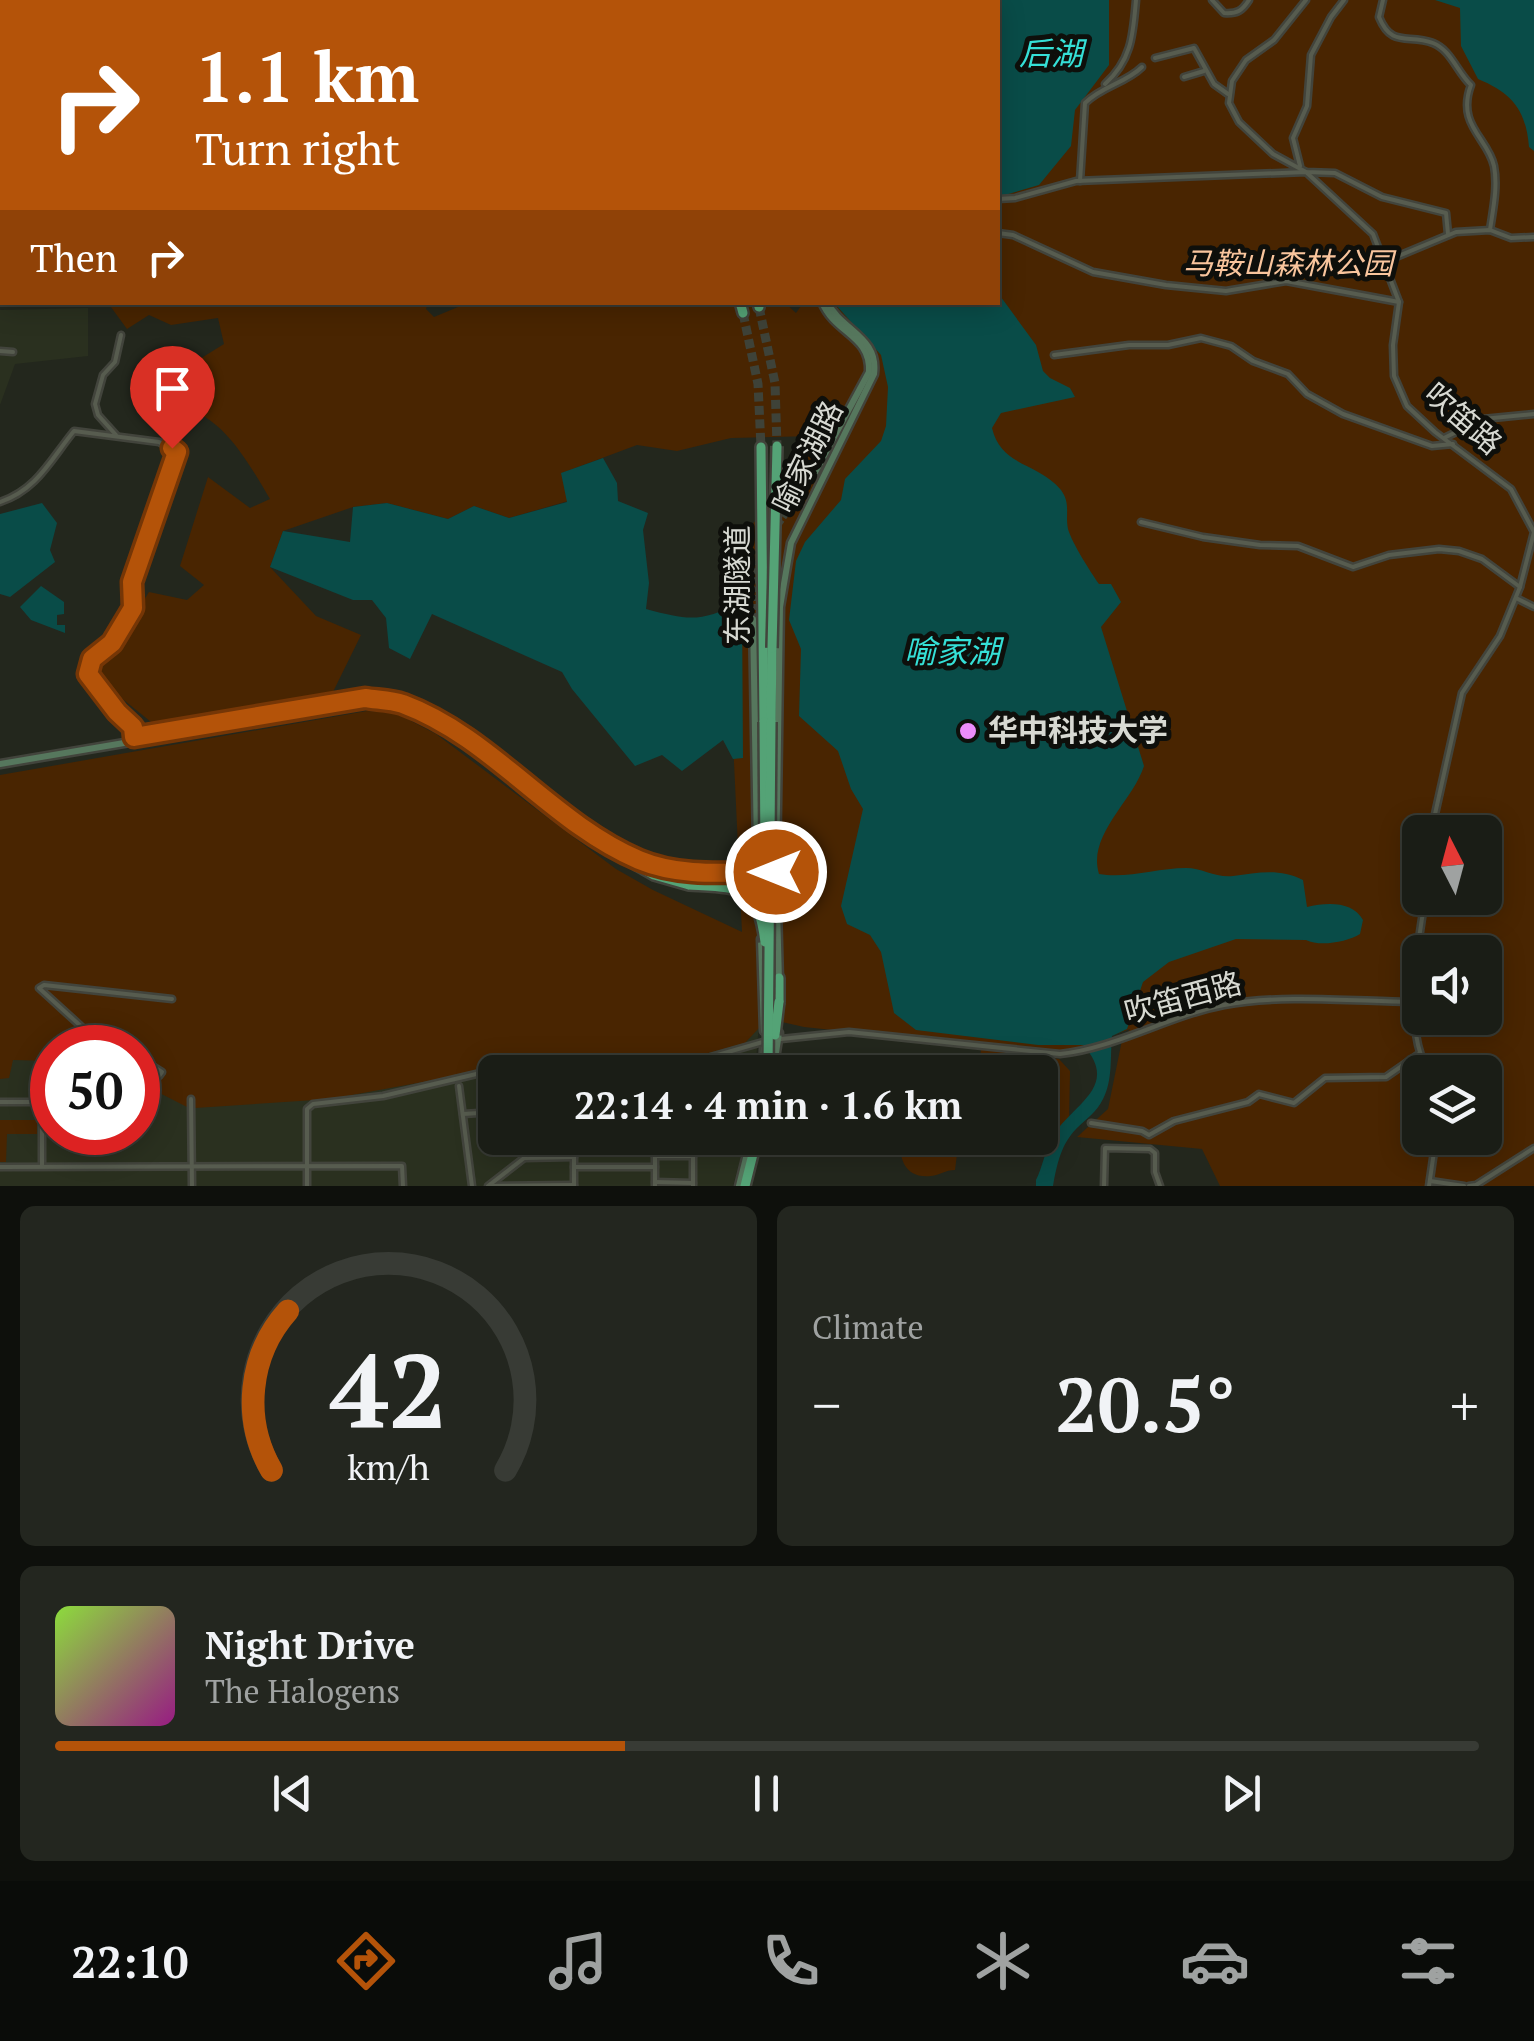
<!DOCTYPE html>
<html lang="en">
<head>
<meta charset="utf-8">
<style>
  body { margin:0; font-family:"PT Serif","Noto Sans SC",serif; background:#23261f; color:#f1f3f6; height:100vh; display:flex; flex-direction:column; font-size:38px; white-space:nowrap }
  * { box-sizing:border-box; margin:0 }
  p { font-size:32px; color:#9fa2a1 }
  .icon { flex:none; width:55px; height:55px; fill:none; stroke:currentColor; stroke-width:2; stroke-linecap:round; stroke-linejoin:round }
  .map { position:relative; height:1186px; overflow:hidden }
  .side { display:flex; flex-direction:column; gap:20px; padding:20px; background:#0e100c; flex:1 }
  .side>* { flex:none }
  .banner { position:absolute; left:0px; top:0px; width:1000px; height:305px; box-shadow:0 5px 25px #0003,0 0 0 2px #383b35; background:#b45309; color:#fff; overflow:hidden }
  .needle { width:65px; rotate:354deg }
  .controls { position:absolute; left:1402px; top:815px; display:grid; gap:20px }
  .controls a { display:grid; place-items:center; width:100px; height:100px; border-radius:15px; background:#1a1d16; box-shadow:0 5px 25px #0003,0 0 0 2px #383b35; font-size:50px }
  .speed { position:absolute; left:30px; top:1025px; display:flex; gap:20px; font-size:50px; font-weight:700; text-align:center }
  .speed>* { display:grid; place-content:center; width:130px; height:130px; border-radius:50%; background:#1a1d16; box-shadow:0 5px 25px #0003,0 0 0 2px #383b35; line-height:1 }
  .speed .limit { border:15px solid #d22; background:#fff; color:#111 }
  .pin { position:absolute; display:grid; place-items:center; width:85px; height:85px; color:#fff; margin:-102px -42px; border-radius:50% 50% 50% 0; rotate:-45deg; box-shadow:0 0 10px #0007 }
  .pin .icon { rotate:45deg }
  .me { position:absolute; width:110px; margin:-55px; rotate:270deg; stroke-linejoin:round; filter:drop-shadow(0 0 8px #0008) }
  .turn { display:flex; align-items:center; gap:35px; height:210px; padding:0 30px; font-size:45px }
  .turn .icon { width:130px; height:130px; stroke-width:2.5 }
  .turn b { display:block; font-size:70px; line-height:85px }
  .then { display:flex; align-items:center; height:95px; padding:0 30px; background:#0003; gap:20px; font-size:38px }
  .big { font-size:75px; font-weight:800; line-height:1.1 }
  .side .widget { flex:1; display:flex; flex-direction:column; justify-content:center; gap:15px; min-width:0; padding:0 35px; border-radius:15px; background:#23261f }
  .side .dial { align-items:center; gap:0 }
  .dial svg { height:260px; overflow:visible; fill:none; stroke:#383b35; stroke-width:7; stroke-linecap:round; text-anchor:middle }
  .dial text { fill:#f1f3f6; stroke:none }
  .song { display:flex; align-items:center; gap:30px }
  .cover { width:120px; height:120px; border-radius:15px; background:linear-gradient(135deg,hsl(90 70% 55%),hsl(310 70% 35%)) }
  .played { height:10px; border-radius:5px; background:linear-gradient(90deg,#b45309 40%,#383b35 40%) }
  .keys { display:flex; justify-content:space-around; direction:ltr }
  .heat { display:flex; justify-content:space-between; align-items:center; font-size:55px; direction:ltr }
  .side .tiles { flex:1; display:grid; gap:20px; grid-template-columns:1fr 1fr }
  .widget:last-child { grid-column:span 2 }
  .trip { position:absolute; left:478px; top:1055px; width:580px; height:100px; border-radius:15px; background:#1a1d16; box-shadow:0 5px 25px #0003,0 0 0 2px #383b35; font-weight:800; line-height:100px; text-align:center }
  .dock { display:flex; height:160px; justify-content:space-around; align-items:center; background:#0a0c09; color:#9fa2a1 }
  .dock .icon { width:70px; height:70px }
  .dock .on { color:#b45309 }
  .dock b { font-size:45px; color:#f1f3f6 }
  .map>svg:first-child { display:block }
  .built { fill:#2a301f; fill-rule:evenodd }
  .green { fill:#492501; fill-rule:evenodd }
  .water { fill:#094c48 }
  .lines { fill:none; stroke-linecap:round; stroke-linejoin:round }
  .secondary-tunnel { stroke:#3e4238; stroke-width:6; stroke-dasharray:6 3; stroke-linecap:butt }
  .trunk-tunnel { stroke:#3e4238; stroke-width:9; stroke-dasharray:9 4.5; stroke-linecap:butt }
  .minor-casing { stroke:#42443c; stroke-width:9 }
  .secondary-casing { stroke:#42443c; stroke-width:11 }
  .trunk-casing { stroke:#42443c; stroke-width:14 }
  .minor { stroke:#575c4f; stroke-width:4 }
  .secondary { stroke:#56775d; stroke-width:6 }
  .trunk { stroke:#54a376; stroke-width:9 }
  .trunk-bridge-casing { stroke:#42443c; stroke-width:14; stroke-linecap:butt }
  .trunk-bridge { stroke:#54a376; stroke-width:9 }
  .route-casing { stroke:#753606; stroke-width:25 }
  .route { stroke:#b45309; stroke-width:18 }
  .poi-dot { fill:#ec8cfb; stroke:#0e0f0b; stroke-width:4 }
  .labels { text-anchor:middle; stroke-width:10; stroke-linejoin:round; paint-order:stroke }
  .park-label { font-size:30px; font-style:italic; fill:#f9c59d; stroke:#0e0f0b }
  .street-label { font-size:30px; fill:#d7d9d2; stroke:#0e0f0b }
  .poi-label { font-size:30px; font-weight:bold; fill:#d7d9d2; stroke:#0e0f0b; text-anchor:start }
  .water-label { font-size:32px; font-style:italic; fill:#35e0d7; stroke:#0e0f0b }
</style>
</head>
<body>
<div class="map">
<svg width="1534" height="1186" viewBox="0 0 1534 1186">
  <rect width="100%" height="100%" fill="#23271d"/>
  <g class="built">
    <polygon points="88,308 88,356 15,364 0,405 0,310"/>
    <path d="M0 952 761 1000 755 1072H495V1138H746L733 1186H0ZM52 1048H138V1132H52Z"/>
  </g>
  <g class="green">
    <path d="M729 0H1534V1186H1220L1202 1149 1077 1137 1108 1109 1122 1040 1130 1029 1060 1054 804 1027 782 1022 760 1009 759 1028 745 1043 664 1065 554 1058 330 1099 195 1108 187 1107 138 1082V1048H52V1061L13 1060 9 1078 0 1079V775L367 711 396 713 436 734 616 869 653 890 742 932 729 656 737 563 752 525 796 468 815 436 731 438 677 451 637 445 562 473 568 501 509 518 474 506 448 519 387 503 353 507 283 531 270 567 316 616 361 635 330 698 268 711 156 726 99 680 93 666 118 641 149 592 187 600 204 585 180 566 208 477 250 508 270 499C247 461 215 398 161 409L156 394 162 376 174 375 224 344 218 318 171 325 149 315 127 329 108 303 428 302 426 309 434 317 470 302H784L796 313 803 303 998 302V2ZM1420 832H1485V898H1420ZM1420 952H1485V1018H1420ZM1420 1072H1485V1138H1420Z"/>
    <polygon points="981,1049 1059,1059 1070,1071 1069,1124 1052,1136 1040,1136 1040,1072 979,1072"/>
    <polygon points="0,1120 37,1120 37,1134 7,1134 6,1162 0,1162"/>
    <path d="M901 1138H959L955 1170C945 1170 940 1175 931 1176 905 1179 898 1158 901 1138Z"/>
  </g>
  <g class="water">
    <polygon points="762,0 1109,0 1109,65 1075,110 1071,146 1039,185 998,197 998,2"/>
    <path d="M1435 0H1534V151L1529 147C1526 110 1512 93 1478 79L1461 46 1460 8Z"/>
    <path d="M998 293 1036 345 1043 371 1050 378 1070 388 1075 397 1001 413 992 428C1001 467 1038 462 1061 490 1071 504 1065 514 1068 529 1072 543 1090 571 1099 584H1111L1121 602 1101 627 1144 766C1133 801 1087 835 1099 874 1127 879 1157 868 1186 868 1202 868 1216 878 1233 876 1258 873 1279 868 1303 880L1307 907C1327 902 1353 901 1363 920L1360 934C1347 942 1320 947 1306 940L1236 939 1169 962 1143 982 1127 1029 1112 1036C1110 1057 1113 1080 1103 1099 1097 1112 1086 1119 1077 1128 1061 1144 1057 1164 1053 1186H1036V1180C1043 1166 1045 1150 1053 1136 1072 1104 1121 1087 1083 1045H1038L916 1030 894 1013 881 952 870 935 847 924 841 906 863 809 851 789 838 751 799 716 801 649 789 620 796 561 805 542 841 500 845 479 881 441 886 426 888 387 881 355 834 303 998 302Z"/>
    <path d="M603 458 617 483 618 501 648 513 643 530 649 583 646 609C691 621 700 622 742 602L743 758 733 759 723 740 682 771 662 755 635 766 572 689 562 672 432 614 410 659 389 648 386 618 372 600H353L270 567 283 531 350 542 353 507 387 503 448 519 474 506 509 518 567 502 561 473Z"/>
    <polygon points="42,503 57,523 50,550 55,562 10,597 0,594 0,514"/>
    <polygon points="41,586 64,602 64,614 57,615 57,625 65,625 65,633 31,620 20,607"/>
  </g>
  <g class="lines">
    <g class="secondary-tunnel">
      <polyline points="763,547 814,474"/>
      <polyline points="753,619 753,587 759,558"/>
    </g>
    <g class="trunk-tunnel">
      <polyline points="759,307 775,383 777,446"/>
      <polyline points="743,313 758,384 761,447"/>
    </g>
    <defs>
      <g id="minor">
        <polyline points="24,0 25,2"/>
        <polyline points="46,0 48,2"/>
        <polyline points="188,0 188,2"/>
        <polyline points="346,0 350,2"/>
        <polyline points="436,0 440,2"/>
        <path d="M1212 0 1224 13C1237 14 1242 11 1249 0"/>
        <polyline points="1306,0 1274,40 1246,60 1232,81 1229,103 1239,122 1273,154 1306,172 1335,173 1382,197 1446,213 1448,234"/>
        <path d="M1383 0 1379 17C1392 49 1409 33 1433 43 1451 50 1457 72 1471 85 1456 125 1488 138 1494 166 1498 187 1493 209 1490 230"/>
        <polyline points="62,2 74,0"/>
        <polyline points="227,2 228,0"/>
        <polyline points="1155,58 1194,48 1214,84 1228,94"/>
        <polyline points="1184,77 1204,71"/>
        <path d="M1105 84C1132 60 1133 34 1136 0"/>
        <polyline points="0,109 2,105"/>
        <polyline points="1300,166 1293,138 1307,106 1311,55 1331,17 1344,0"/>
        <path d="M1080 181 1085 103C1102 86 1126 83 1142 67"/>
        <polyline points="998,199 1015,198 1076,181 1306,172 1373,234 1399,302 1393,345 1394,376 1407,406 1435,432 1511,489 1534,532 1520,587 1500,636 1462,693 1431,832"/>
        <polyline points="998,233 1013,235 1093,272 1166,285 1226,291 1286,281 1399,302"/>
        <polyline points="1384,262 1456,232 1490,230 1511,238 1534,237"/>
        <polyline points="0,351 13,352"/>
        <polyline points="1054,355 1129,345 1168,345 1201,338 1231,346 1253,361 1288,374 1307,394 1343,414 1432,446 1453,444"/>
        <polyline points="116,435 98,415 95,404 103,375 115,362 121,335"/>
        <polyline points="1444,438 1483,419 1534,414"/>
        <path d="M0 502C37 490 51 459 74 431L159 442 177 452 133 582V608L112 643 92 659 88 674 117 712 133 727 134 737"/>
        <polyline points="1141,522 1203,537 1260,545 1298,546 1353,567 1389,555 1439,549 1459,551 1482,559 1520,587"/>
        <polyline points="1516,598 1534,607"/>
        <path d="M1425 898C1417 957 1402 1015 1427 1072"/>
        <path d="M781 1039 849 1032 1060 1054C1116 1048 1168 1016 1224 1005 1282 994 1352 1001 1411 1002"/>
        <polyline points="105,1041 84,1029 39,988 44,985 172,999"/>
        <polyline points="121,1047 122,1048"/>
        <polyline points="138,1057 162,1072 159,1076 138,1071"/>
        <polyline points="459,1086 472,1186"/>
        <polyline points="191,1099 192,1186"/>
        <polyline points="0,1102 52,1102"/>
        <polyline points="138,1102 155,1101"/>
        <polyline points="463,1114 495,1112"/>
        <polyline points="1091,1123 1142,1131 1149,1135 1174,1121 1248,1102 1259,1094 1294,1103 1325,1078 1386,1077 1419,1054"/>
        <polyline points="655,1156 693,1156"/>
        <polyline points="524,1158 574,1157"/>
        <polyline points="42,1166 42,1066 52,1062"/>
        <polyline points="0,1167 402,1166 403,1186"/>
        <polyline points="574,1167 655,1167"/>
        <polyline points="1430,1181 1464,1186"/>
        <polyline points="655,1182 693,1183"/>
        <polyline points="307,1186 307,1109 313,1104 383,1096 506,1067 541,1062 669,1069 766,1041"/>
        <polyline points="488,1186 550,1138"/>
        <polyline points="489,1186 574,1185"/>
        <polyline points="574,1186 574,1138"/>
        <polyline points="655,1186 655,1138"/>
        <polyline points="693,1186 693,1138"/>
        <polyline points="1104,1186 1105,1148 1150,1149 1155,1153 1155,1172 1160,1186"/>
        <polyline points="1429,1186 1436,1138"/>
        <polyline points="1469,1186 1476,1185 1534,1148"/>
      </g>
      <g id="secondary">
        <polyline points="365,0 370,2"/>
        <path d="M814 474 869 372C871 335 835 334 822 302"/>
        <polyline points="753,619 758,906"/>
        <polyline points="0,764 366,702 398,706 436,723 601,845 626,859"/>
        <path d="M583 826C653 877 694 872 776 872"/>
        <polyline points="647,867 704,878 776,878"/>
        <polyline points="734,870 749,864 754,854"/>
        <polyline points="725,882 746,885 757,897"/>
        <polyline points="761,939 764,1031"/>
        <path d="M779 981 776 872 780 607 791 543 874 374C879 337 842 331 827 302"/>
        <polyline points="763,1072 764,1049"/>
        <polyline points="773,1072 779,1033"/>
        <polyline points="739,1186 751,1138"/>
      </g>
      <g id="trunk">
        <polyline points="384,0 389,2"/>
        <polyline points="407,0 412,2"/>
        <polyline points="423,0 424,2"/>
        <polyline points="740,302 743,313"/>
        <polyline points="758,302 759,307"/>
        <polyline points="761,447 764,722"/>
        <polyline points="771,722 772,648"/>
        <polyline points="626,859 654,875 689,885"/>
        <polyline points="779,1002 779,978"/>
        <polyline points="745,1186 757,1138"/>
      </g>
    </defs>
    <use href="#minor" class="minor-casing"/>
    <use href="#secondary" class="secondary-casing"/>
    <use href="#trunk" class="trunk-casing"/>
    <use href="#minor" class="minor"/>
    <use href="#secondary" class="secondary"/>
    <use href="#trunk" class="trunk"/>
    <defs>
      <g id="trunk-bridge">
        <polyline points="772,648 777,446"/>
        <polyline points="764,722 765,855"/>
        <path d="M689 885C740 888 758 885 765 942"/>
        <polyline points="775,1035 779,1002"/>
        <polyline points="768,1072 771,722"/>
      </g>
    </defs>
    <use href="#trunk-bridge" class="trunk-bridge-casing"/>
    <use href="#trunk-bridge" class="trunk-bridge"/>
  </g>
  <g class="lines">
    <defs>
      <path id="route" d="M172 448 177 452 132 582 133 608 112 643 92 659 88 674 117 712 133 727 134 737 365 698C378 700 391 700 403 704 492 737 552 823 639 860 682 878 730 872 776 872"/>
    </defs>
    <use href="#route" class="route-casing"/>
    <use href="#route" class="route"/>
  </g>
  <circle class="poi-dot" cx="968" cy="731" r="10"/>
  <g class="labels">
    <g class="park-label">
      <text x="1288" y="274">马鞍山森林公园</text>
    </g>
    <g class="street-label">
      <text transform="translate(1463 419) rotate(41)" y="10">吹笛路</text>
      <text transform="translate(808 457) rotate(-64)" y="10">喻家湖路</text>
      <text transform="translate(738 585) rotate(-90)" y="10">东湖隧道</text>
      <text transform="translate(1183 998) rotate(-15)" y="10">吹笛西路</text>
    </g>
    <g class="poi-label">
      <text x="988" y="741">华中科技大学</text>
    </g>
    <g class="water-label">
      <text x="1051" y="65">后湖</text>
      <text x="952" y="663">喻家湖</text>
    </g>
  </g>
</svg>
<div class="controls">
<a><svg class="needle" viewBox="-14 -14 28 28"><path d="M0-13l5 13h-10z" fill="#e53935"/><path d="M0 13l5-13h-10z" fill="#9fa2a1"/></svg></a>
<a><svg class="icon" aria-label="sound" viewBox="0 0 24 24"><path d="M4 9h4l5-4v14l-5-4H4zM17 9q2 3 0 6"/></svg></a>
<a><svg class="icon" aria-label="layers" viewBox="0 0 24 24"><path d="M12 4l9 5-9 5-9-5zM3 14l9 5 9-5"/></svg></a>
</div>
<div class="speed"><div class="limit">50</div></div>
<div class="pin" style="left:172px;top:448px;background:#d93025"><svg class="icon" aria-label="arrive" viewBox="0 0 24 24"><path d="M6 21V4h12l-3 4 3 4H6"/></svg></div>
<svg class="me" style="left:776px;top:872px" viewBox="-20 -20 40 40"><circle r="17" fill="#b45309" stroke="#fff" stroke-width="3"/><path d="M0-11L8 9 0 5-8 9z" fill="#fff"/></svg>
<div class="trip">22:14 · 4 min · 1.6 km</div>
<div class="banner">
<div class="turn"><svg class="icon" aria-label="right" viewBox="0 0 24 24"><path d="M7 20v-9h11M14 6l5 5-5 5"/></svg><div><b>1.1 km</b>Turn right</div></div>
<div class="then">Then<svg class="icon" aria-label="right" viewBox="0 0 24 24"><path d="M7 20v-9h11M14 6l5 5-5 5"/></svg></div>
</div>
</div>
<section class="side">
<div class="tiles">
<div class="widget dial"><svg viewBox="0 0 100 80">
<path d="M14 69A42 42 0 1 1 86 69"/>
<path d="M14 69A42 42 0 0 1 19 20" stroke="#b45309"/>
<text x="50" y="56" font-size="32" font-weight="700">42</text>
<text x="50" y="72" font-size="11">km/h</text>
</svg></div>
<div class="widget"><p>Climate</p>
<div class="heat"><a>−</a><b class="big">20.5°</b><a>+</a></div>
</div>
<div class="widget">
<div class="song"><i class="cover"></i><div><b>Night Drive</b><p>The Halogens</p></div></div>
<div class="played"></div>
<div class="keys"><svg class="icon" aria-label="previous" viewBox="0 0 24 24"><path d="M18 5L8 12l10 7zM5 5v14"/></svg><svg class="icon" aria-label="pause" viewBox="0 0 24 24"><path d="M8 5v14M16 5v14"/></svg><svg class="icon" aria-label="next" viewBox="0 0 24 24"><path d="M6 5l10 7-10 7zM19 5v14"/></svg></div>
</div>
</div>
</section>
<nav class="dock">
<b>22:10</b>
<svg class="icon on" aria-label="directions" viewBox="0 0 24 24"><path d="M12 3l9 9-9 9-9-9zM9 14v-3h6M13 9l2 2-2 2"/></svg>
<svg class="icon" aria-label="music" viewBox="0 0 24 24"><path d="M9 18V5l10-2v13"/><circle cx="6" cy="18" r="3"/><circle cx="16" cy="16" r="3"/></svg>
<svg class="icon" aria-label="phone" viewBox="0 0 24 24"><path d="M5 4h4l2 5-3 2q2 4 5 5l2-3 5 2v4C11 20 4 13 5 4z"/></svg>
<svg class="icon" aria-label="climate" viewBox="0 0 24 24"><path d="M12 3v18M4 7l16 10M4 17L20 7"/></svg>
<svg class="icon" aria-label="car" viewBox="0 0 24 24"><path d="M5 17H2v-5l4-1 3-4h7l3 4 3 1v5h-3M9 17h6M6 11h13"/><circle cx="7" cy="17" r="2"/><circle cx="17" cy="17" r="2"/></svg>
<svg class="icon" aria-label="filters" viewBox="0 0 24 24"><path d="M4 7h16M4 17h16"/><circle cx="9" cy="7" r="2"/><circle cx="15" cy="17" r="2"/></svg>
</nav>
</body>
</html>
